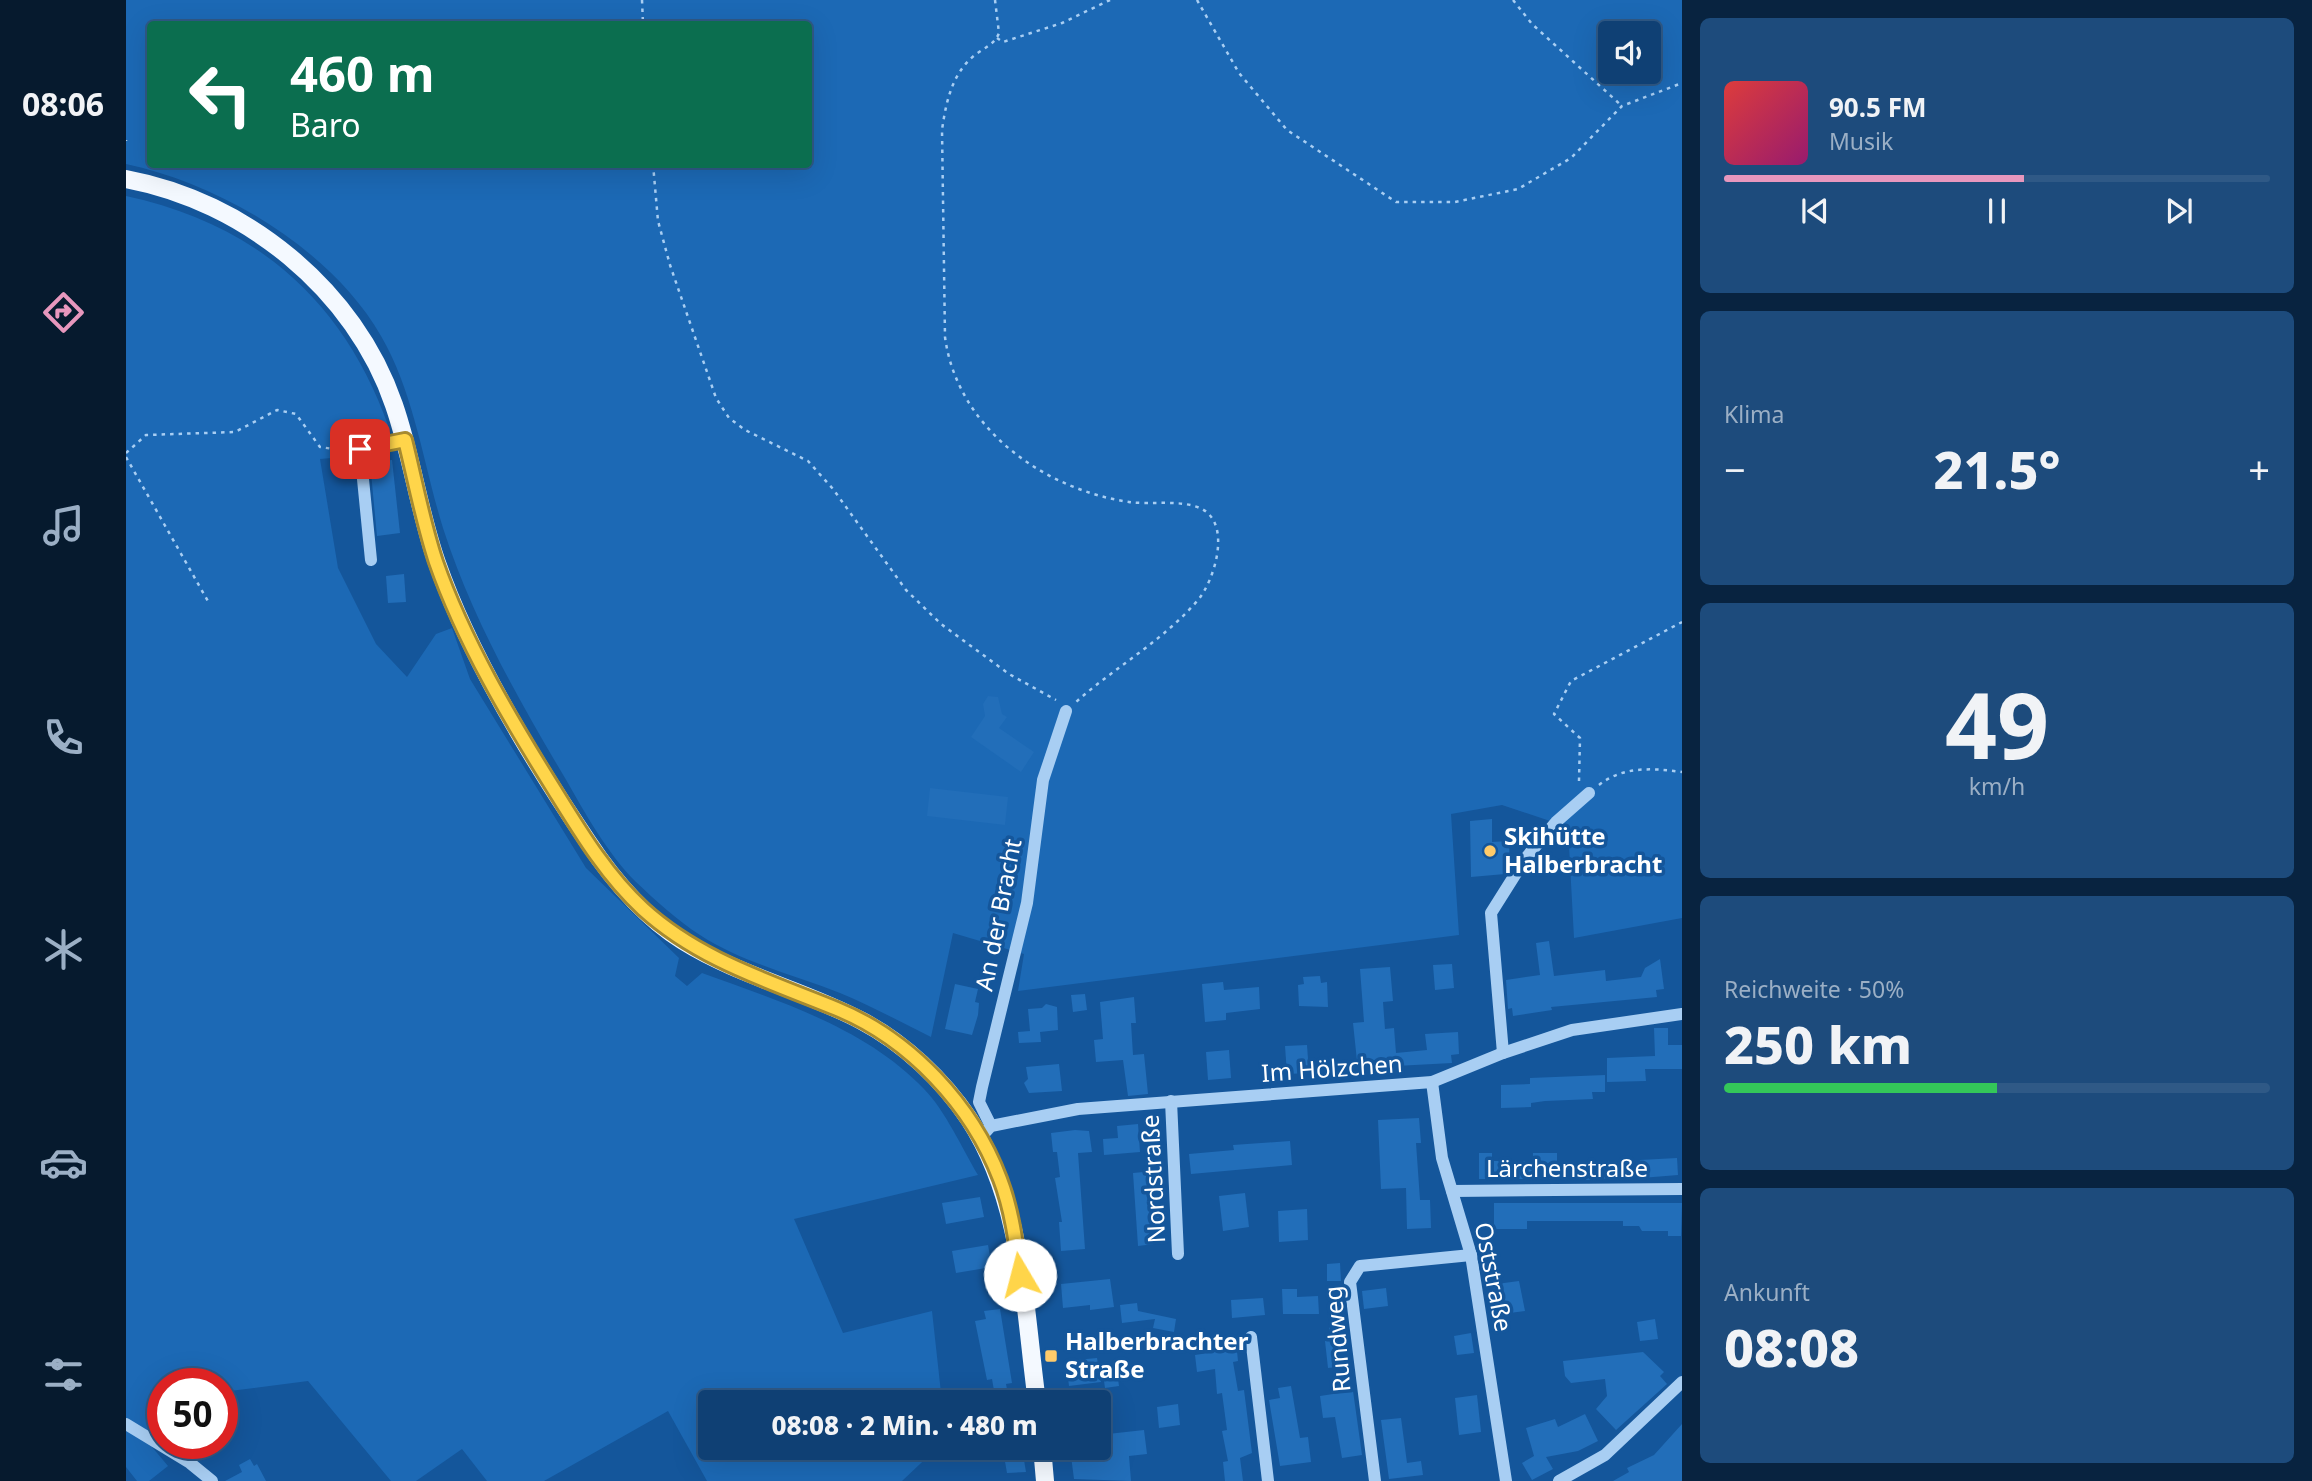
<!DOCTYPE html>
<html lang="de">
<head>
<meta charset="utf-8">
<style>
  body { margin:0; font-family:"Noto Sans",sans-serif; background:#1d4b7c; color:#f1f3f6; height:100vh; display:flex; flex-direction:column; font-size:26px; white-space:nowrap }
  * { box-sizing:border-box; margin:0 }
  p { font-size:23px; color:#9bafc5 }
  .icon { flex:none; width:38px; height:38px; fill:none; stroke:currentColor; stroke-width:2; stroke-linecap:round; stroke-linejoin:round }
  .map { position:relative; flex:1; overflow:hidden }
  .sheet { display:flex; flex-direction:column; gap:18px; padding:18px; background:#082340; width:630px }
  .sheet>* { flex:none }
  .hud { position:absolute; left:21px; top:21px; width:665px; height:147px; border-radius:7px; box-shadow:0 7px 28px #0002,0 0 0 2px #2f5986; background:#0b6e4f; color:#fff; overflow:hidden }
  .buttons { position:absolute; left:1472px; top:21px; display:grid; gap:14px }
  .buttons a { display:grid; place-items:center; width:63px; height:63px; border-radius:7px; background:#0f4074; box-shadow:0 7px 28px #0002,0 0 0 2px #2f5986; font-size:35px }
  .speed { position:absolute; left:21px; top:1368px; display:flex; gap:14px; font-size:35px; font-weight:700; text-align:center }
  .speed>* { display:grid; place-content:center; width:91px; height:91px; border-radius:50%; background:#0f4074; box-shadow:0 7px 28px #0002,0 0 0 2px #2f5986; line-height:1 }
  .speed .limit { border:10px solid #d22; background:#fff; color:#111 }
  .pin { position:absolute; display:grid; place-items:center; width:60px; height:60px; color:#fff; margin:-30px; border-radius:14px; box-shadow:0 4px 10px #0006 }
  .me { position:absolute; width:77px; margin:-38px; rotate:352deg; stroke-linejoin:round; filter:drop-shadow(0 0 5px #0008) }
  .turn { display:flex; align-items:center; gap:24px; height:147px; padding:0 28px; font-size:32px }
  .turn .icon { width:91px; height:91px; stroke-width:2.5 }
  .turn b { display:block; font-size:49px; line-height:60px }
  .big { font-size:52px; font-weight:800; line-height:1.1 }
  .sheet .tile { flex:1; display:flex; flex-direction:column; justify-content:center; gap:10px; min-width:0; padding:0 24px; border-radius:10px; background:#1d4b7c }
  .sheet .dial { align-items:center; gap:0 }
  .dial b { font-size:91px; line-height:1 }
  .song { display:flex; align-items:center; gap:21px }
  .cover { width:84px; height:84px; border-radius:10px; background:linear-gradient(135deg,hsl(0 70% 55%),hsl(320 70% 35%)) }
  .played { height:7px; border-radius:4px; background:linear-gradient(90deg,#e797bd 55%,#2f5986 55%) }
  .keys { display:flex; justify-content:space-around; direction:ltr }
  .heat { display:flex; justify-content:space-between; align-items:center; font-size:38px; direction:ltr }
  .charge { height:10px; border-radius:5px; background:linear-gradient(90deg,#34c759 50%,#2f5986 0) }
  .trip { position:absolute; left:572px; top:1390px; width:413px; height:70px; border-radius:7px; background:#0f4074; box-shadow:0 7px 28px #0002,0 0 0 2px #2f5986; font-weight:800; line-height:70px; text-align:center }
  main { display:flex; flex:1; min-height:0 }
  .tab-bar { display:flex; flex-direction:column; width:126px; justify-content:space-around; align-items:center; background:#061a2e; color:#9bafc5 }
  .tab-bar .icon { width:49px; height:49px }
  .tab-bar .selected { color:#e797bd }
  .tab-bar b { font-size:32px; color:#f1f3f6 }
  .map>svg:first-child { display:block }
  .green { fill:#1c69b5; fill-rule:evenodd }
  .building { fill:#226eb9 }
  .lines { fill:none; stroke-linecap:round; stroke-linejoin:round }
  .path { stroke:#a8cef3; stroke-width:2.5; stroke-dasharray:3.5 5; stroke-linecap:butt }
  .minor { stroke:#a8cef3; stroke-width:12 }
  .major { stroke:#f4f9ff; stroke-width:18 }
  .route-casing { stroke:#a68a30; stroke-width:18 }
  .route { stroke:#ffd54a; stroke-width:12 }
  .poi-dot { fill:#ffcb6a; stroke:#14569b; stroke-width:2.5 }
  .labels { text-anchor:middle; stroke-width:7; stroke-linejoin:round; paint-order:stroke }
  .poi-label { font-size:24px; font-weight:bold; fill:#fff; stroke:#14569b; text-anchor:start }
  .street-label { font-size:24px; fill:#fff; stroke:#14569b }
</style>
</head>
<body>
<main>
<nav class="tab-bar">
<b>08:06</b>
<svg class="icon selected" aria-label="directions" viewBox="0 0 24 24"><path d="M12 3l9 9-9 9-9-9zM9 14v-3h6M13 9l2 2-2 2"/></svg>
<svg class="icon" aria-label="music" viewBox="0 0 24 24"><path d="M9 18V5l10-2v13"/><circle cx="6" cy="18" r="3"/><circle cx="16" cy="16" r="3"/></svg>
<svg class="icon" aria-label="phone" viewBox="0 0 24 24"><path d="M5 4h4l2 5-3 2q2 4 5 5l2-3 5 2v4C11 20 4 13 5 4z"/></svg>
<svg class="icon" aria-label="climate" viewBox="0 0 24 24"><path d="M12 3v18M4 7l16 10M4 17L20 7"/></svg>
<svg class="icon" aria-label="car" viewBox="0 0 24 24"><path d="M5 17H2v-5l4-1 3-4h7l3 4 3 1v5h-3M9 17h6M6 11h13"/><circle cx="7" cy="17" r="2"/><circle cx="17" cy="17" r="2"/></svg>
<svg class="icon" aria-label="filters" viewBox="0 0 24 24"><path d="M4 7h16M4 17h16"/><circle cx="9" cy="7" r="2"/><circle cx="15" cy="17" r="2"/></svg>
</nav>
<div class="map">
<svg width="1556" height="1481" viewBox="0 0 1556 1481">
  <rect width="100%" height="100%" fill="#14569b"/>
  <g class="green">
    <path d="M0 0H1556V918L1448 938 1442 827 1376 805 1325 814 1333 935 892 991 898 954 827 933 805 1037C775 1022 745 1006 714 993 668 975 615 962 574 935 552 921 529 900 510 882 481 853 459 813 439 778 392 699 345 616 317 528 298 467 288 392 255 336 206 250 95 184 0 164ZM24 24H682V164H24ZM1484 33H1522V72H1484Z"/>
    <path d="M0 196C131 224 219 302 263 428L227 442 229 456 194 459 212 568 250 644 281 677 310 634 326 628 344 679 460 868 553 958 549 976 561 986 576 973C653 1001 740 1028 798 1089 819 1110 837 1150 852 1175L668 1219 717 1333 806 1311 816 1402H584V1447H812L776 1481H581L542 1411 418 1481H361L336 1449 290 1481H265L182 1381 96 1392V1384H37V1436L26 1447 42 1466 23 1481H11L0 1467Z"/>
  </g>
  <g class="building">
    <polygon points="266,460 274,533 251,536 244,462"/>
    <polygon points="278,574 280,602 262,603 260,576"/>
    <polygon points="862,696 872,697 876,714 881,717 873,728 908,752 895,772 845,737 859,716 857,704"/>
    <polygon points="804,788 882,797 879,825 801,816"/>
    <polygon points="1366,819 1366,842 1383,841 1384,867 1379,874 1345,877 1344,821"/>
    <polygon points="1423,941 1428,976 1479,970 1480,981 1515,977 1519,968 1534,959 1538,989 1530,990 1531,997 1425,1007 1426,1010 1387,1016 1386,1008 1382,1009 1380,980 1414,975 1410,943"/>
    <polygon points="1326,964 1328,988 1309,990 1307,965"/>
    <polygon points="1264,967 1267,1001 1257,1002 1259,1029 1268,1028 1270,1053 1301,1050 1299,1034 1332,1032 1333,1054 1325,1055 1326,1063 1251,1067 1251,1060 1231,1061 1227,1023 1238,1022 1234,969"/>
    <polygon points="1194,976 1195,983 1201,982 1202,1007 1173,1006 1172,985 1178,984 1177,977"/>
    <polygon points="1097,982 1098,990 1133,987 1134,1009 1100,1013 1100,1020 1079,1022 1076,984"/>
    <polygon points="829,984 852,989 849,1002 853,1003 852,1015 846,1035 819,1029"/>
    <polygon points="959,994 961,1010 947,1012 945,995"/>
    <polygon points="1008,997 1010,1023 1005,1023 1007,1055 1018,1054 1022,1094 1002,1096 997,1060 970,1062 968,1040 977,1039 974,1002"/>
    <polygon points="920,1004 931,1007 932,1030 914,1032 915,1042 893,1043 892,1032 904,1031 902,1009 916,1008"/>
    <polygon points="1528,1028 1542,1028 1542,1045 1556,1045 1556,1069 1519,1069 1520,1081 1481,1082 1481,1058 1529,1056"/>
    <polygon points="1181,1045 1183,1073 1161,1074 1159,1046"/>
    <polygon points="1103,1050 1105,1078 1082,1080 1080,1052"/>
    <polygon points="933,1064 936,1091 903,1093 898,1083 902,1079 900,1067"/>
    <polygon points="1479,1075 1479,1092 1466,1092 1467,1099 1419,1101 1405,1103 1405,1107 1375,1108 1375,1085 1404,1084 1404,1078"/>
    <polygon points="1293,1118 1295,1143 1290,1143 1294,1200 1304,1200 1305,1228 1281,1229 1280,1188 1255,1189 1252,1120"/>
    <polygon points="1012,1124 1014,1152 978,1155 977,1139 992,1138 991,1126"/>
    <polygon points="949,1130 963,1131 966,1152 952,1153 959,1249 935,1251 933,1222 936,1222 929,1178 934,1177 931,1152 927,1152 925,1133"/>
    <polygon points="1164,1141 1166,1165 1065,1174 1063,1154 1108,1150 1107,1145"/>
    <polygon points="1353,1153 1366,1153 1366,1161 1407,1161 1407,1153 1431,1153 1431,1179 1353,1179"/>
    <polygon points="1551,1158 1552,1175 1515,1178 1514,1160"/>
    <polygon points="1484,1161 1485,1178 1460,1180 1459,1163"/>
    <polygon points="1028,1171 1036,1243 1012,1246 1007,1173"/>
    <polygon points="1119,1193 1123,1227 1097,1231 1093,1196"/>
    <polygon points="854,1197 858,1217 820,1224 816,1203"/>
    <polygon points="1368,1203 1556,1203 1555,1236 1542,1236 1542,1231 1516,1231 1513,1226 1497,1226 1497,1221 1401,1221 1401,1229 1368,1229"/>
    <polygon points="1181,1209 1182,1240 1153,1242 1152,1211"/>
    <polygon points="862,1245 866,1267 830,1273 826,1251"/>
    <polygon points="1214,1263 1215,1281 1201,1281 1201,1264"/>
    <polygon points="984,1279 988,1307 964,1310 964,1305 937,1308 935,1284"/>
    <polygon points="1393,1281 1399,1311 1368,1315 1363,1285"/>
    <polygon points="1260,1288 1262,1306 1238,1309 1236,1291"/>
    <polygon points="1156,1289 1171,1289 1171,1297 1192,1296 1193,1314 1157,1314"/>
    <polygon points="1137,1298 1139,1315 1106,1318 1105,1300"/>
    <polygon points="1011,1303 1012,1311 1050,1319 1048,1332 1027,1328 1029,1319 996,1323 994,1305"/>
    <polygon points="874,1309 886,1383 880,1384 883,1400 870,1402 866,1379 861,1380 849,1321 860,1319 858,1311"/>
    <polygon points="1529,1319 1532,1339 1514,1341 1511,1322"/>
    <polygon points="1217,1326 1222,1358 1218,1358 1219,1366 1202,1368 1199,1341 1204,1340 1203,1327"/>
    <polygon points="1345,1333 1348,1353 1331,1355 1328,1336"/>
    <polygon points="1110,1341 1112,1361 1107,1362 1112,1391 1118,1390 1126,1453 1114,1458 1117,1481 1099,1481 1097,1462 1102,1461 1096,1431 1101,1430 1096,1393 1091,1394 1089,1369 1071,1372 1069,1355 1089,1352 1088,1344"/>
    <polygon points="1517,1352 1538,1372 1534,1376 1541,1384 1490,1430 1470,1409 1481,1396 1479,1379 1445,1383 1439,1376 1437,1361"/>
    <polygon points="971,1358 975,1382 943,1386 940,1361"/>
    <polygon points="991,1372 993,1386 979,1388 977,1374"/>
    <polygon points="1165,1386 1174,1438 1182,1437 1185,1462 1154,1466 1143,1400 1154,1398 1152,1388"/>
    <polygon points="1227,1391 1236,1455 1216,1458 1209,1417 1197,1418 1194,1396"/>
    <polygon points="1351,1395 1355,1432 1333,1435 1329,1398"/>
    <polygon points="1052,1404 1054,1425 1033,1428 1031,1407"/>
    <polygon points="1459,1414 1472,1441 1452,1451 1420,1457 1427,1469 1406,1480 1396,1463 1408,1456 1400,1428 1429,1419 1432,1427"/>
    <polygon points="1275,1418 1281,1463 1295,1461 1297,1475 1263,1479 1255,1420"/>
    <polygon points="1556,1424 1556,1481 1487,1481 1503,1472 1501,1468 1528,1455"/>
    <polygon points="1018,1430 1021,1454 1003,1456 1005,1481 948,1479 945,1456 973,1453 973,1435"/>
    <polygon points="896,1448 900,1472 881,1473 877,1450"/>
    <polygon points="124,1459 128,1466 131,1464 140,1481 99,1481 116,1472 113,1465"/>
  </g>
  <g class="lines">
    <g class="path">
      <polyline points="516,0 517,24"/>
      <path d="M869 0 873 33C869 44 858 48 849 55 826 73 820 102 816 130L819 337C831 427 916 489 1003 502 1025 505 1056 499 1076 509 1106 525 1088 581 1072 600 1037 641 989 667 950 702"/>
      <polyline points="1071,0 1113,73 1161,130 1270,202 1329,202 1392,189 1445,158 1496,106 1556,83"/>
      <polyline points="1387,0 1406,24 1496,106"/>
      <polyline points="871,38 877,42 936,23 984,0"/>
      <polyline points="0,140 0,141"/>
      <polyline points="527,164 532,221 544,265 590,398 603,418 619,430 682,461 707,489 780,590 815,624 883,674 930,700"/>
      <polyline points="0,453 20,435 109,432 151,410 170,414 194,447 221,451"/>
      <polyline points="0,457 83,603"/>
      <polyline points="1453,781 1454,738 1428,714 1445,681 1556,622"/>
      <path d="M1473 785C1497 766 1526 768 1556 772"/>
    </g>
    <g class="minor">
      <polyline points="245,560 234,449 279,440"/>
      <polyline points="1377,1053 1365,913 1399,859 1430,822 1463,793"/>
      <polyline points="1306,1082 1316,1158 1345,1255 1380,1481"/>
      <polyline points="1045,1101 1052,1254"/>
      <polyline points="865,1126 853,1102 856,1087 901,903 917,780 940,711"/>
      <polyline points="855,1137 865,1126 952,1109 1306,1082 1377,1053 1446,1030 1556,1014"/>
      <polyline points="1326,1191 1556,1189"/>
      <polyline points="1125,1337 1142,1481"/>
      <polyline points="0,1424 64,1463 86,1481"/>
      <polyline points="1249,1481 1224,1282 1234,1266 1345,1255"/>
      <polyline points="1433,1481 1479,1455 1556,1382"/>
    </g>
    <g class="major">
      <path d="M0 179C119 201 229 290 268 405 286 457 293 512 311 563 344 657 406 759 462 842 487 880 519 917 557 941 613 976 678 990 736 1021 778 1043 817 1080 843 1119 897 1202 898 1306 911 1402"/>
      <polyline points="916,1447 919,1481"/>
    </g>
  </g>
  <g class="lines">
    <defs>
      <path id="route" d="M234 449 279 440C289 480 297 523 310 562 338 642 384 719 429 791 455 833 481 876 517 909 573 960 643 981 711 1009 784 1039 846 1105 874 1179 886 1210 890 1243 894 1275"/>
    </defs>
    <use href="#route" class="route-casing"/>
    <use href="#route" class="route"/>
  </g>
  <g class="poi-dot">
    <circle cx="1364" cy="851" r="7"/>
    <rect x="918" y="1349" width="14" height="14" rx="3.5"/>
  </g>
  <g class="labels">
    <g class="poi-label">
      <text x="1378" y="845">Skihütte<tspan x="1378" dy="28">Halberbracht</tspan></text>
      <text x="939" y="1350">Halberbrachter<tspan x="939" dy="28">Straße</tspan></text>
    </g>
    <g class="street-label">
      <text transform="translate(873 915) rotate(-79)" y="8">An der Bracht</text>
      <text transform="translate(1206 1069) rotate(-4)" y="8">Im Hölzchen</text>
      <text x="1441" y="1177">Lärchenstraße</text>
      <text transform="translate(1028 1179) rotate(-93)" y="8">Nordstraße</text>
      <text transform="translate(1367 1277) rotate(79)" y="8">Oststraße</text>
      <text transform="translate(1212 1339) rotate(-95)" y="8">Rundweg</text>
    </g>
  </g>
</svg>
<div class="buttons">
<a><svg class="icon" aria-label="sound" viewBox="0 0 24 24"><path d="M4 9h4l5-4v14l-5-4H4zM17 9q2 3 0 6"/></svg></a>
</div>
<div class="speed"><div class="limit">50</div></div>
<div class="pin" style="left:234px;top:449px;background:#d93025"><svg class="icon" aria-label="arrive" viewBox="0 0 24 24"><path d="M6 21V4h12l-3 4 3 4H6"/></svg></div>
<svg class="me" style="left:894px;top:1275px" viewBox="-20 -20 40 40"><circle r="19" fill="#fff"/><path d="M0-13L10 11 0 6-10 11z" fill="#ffd54a"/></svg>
<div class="trip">08:08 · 2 Min. · 480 m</div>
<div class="hud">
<div class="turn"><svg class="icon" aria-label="left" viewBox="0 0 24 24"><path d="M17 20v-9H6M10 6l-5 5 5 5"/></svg><div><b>460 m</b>Baro</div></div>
</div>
</div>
<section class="sheet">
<div class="tile">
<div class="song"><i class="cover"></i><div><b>90.5 FM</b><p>Musik</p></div></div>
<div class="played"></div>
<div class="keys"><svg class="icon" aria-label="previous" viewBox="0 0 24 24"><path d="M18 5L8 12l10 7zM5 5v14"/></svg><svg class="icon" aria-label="pause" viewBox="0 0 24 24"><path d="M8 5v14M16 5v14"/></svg><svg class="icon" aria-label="next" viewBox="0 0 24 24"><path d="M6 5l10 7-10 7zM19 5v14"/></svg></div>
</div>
<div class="tile"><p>Klima</p>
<div class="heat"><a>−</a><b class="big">21.5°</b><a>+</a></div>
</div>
<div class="tile dial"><b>49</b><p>km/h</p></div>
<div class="tile"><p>Reichweite · 50%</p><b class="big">250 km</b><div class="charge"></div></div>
<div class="tile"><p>Ankunft</p><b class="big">08:08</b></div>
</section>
</main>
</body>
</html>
